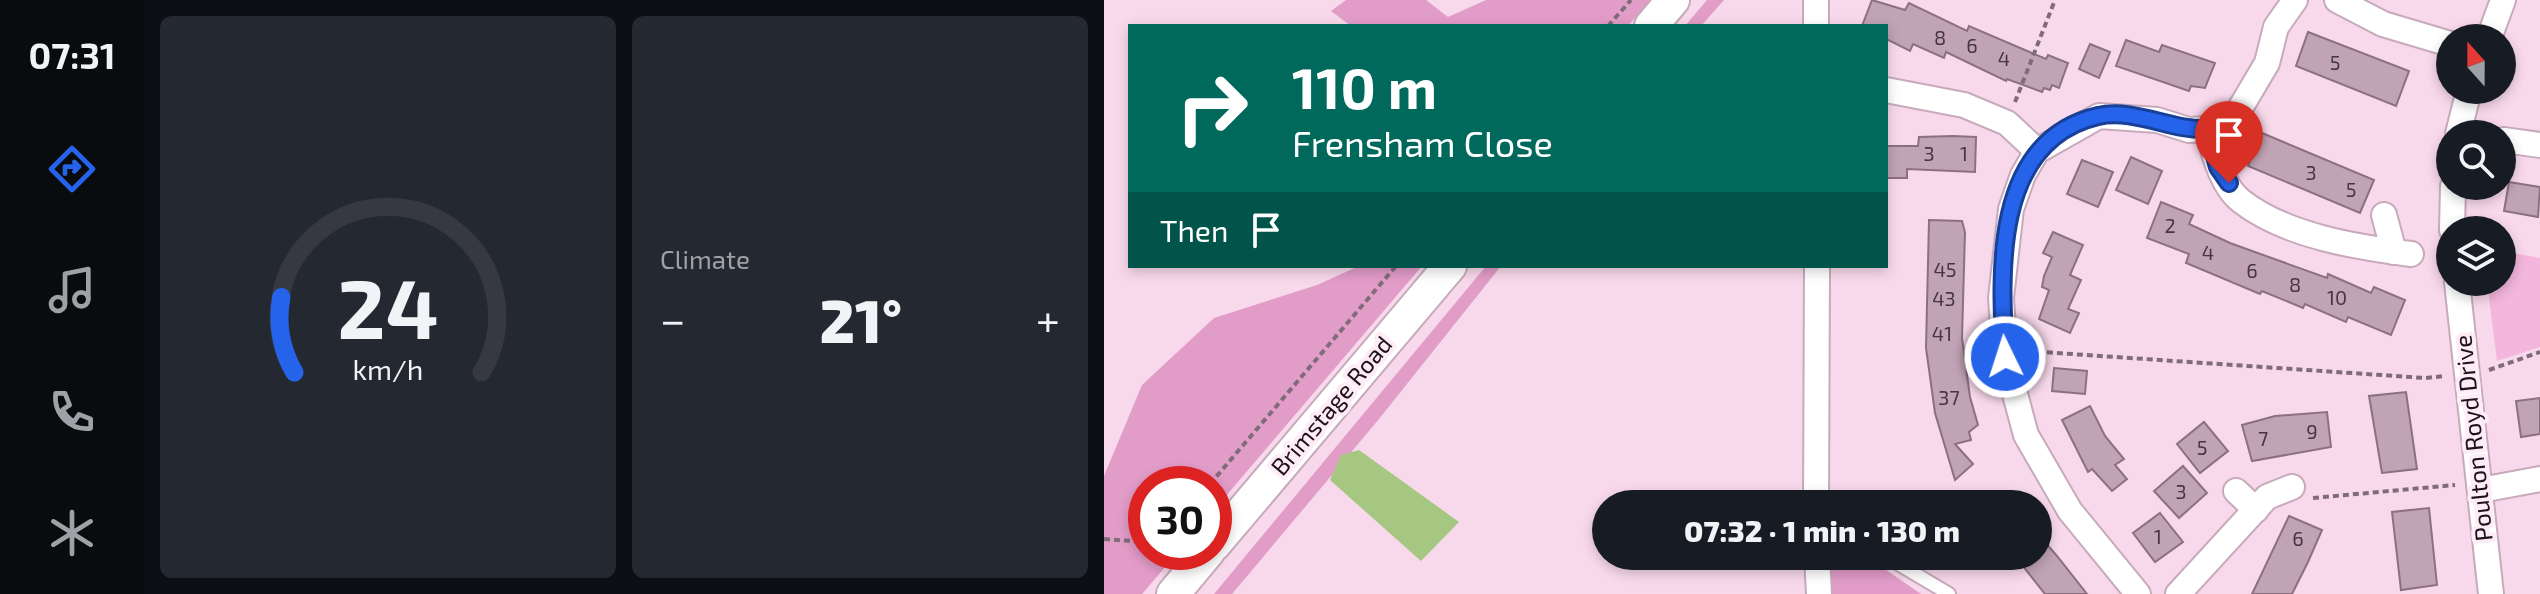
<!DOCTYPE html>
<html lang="en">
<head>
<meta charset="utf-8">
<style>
  body { margin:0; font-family:"Exo 2",sans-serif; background:#242831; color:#f1f3f6; height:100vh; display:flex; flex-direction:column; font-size:30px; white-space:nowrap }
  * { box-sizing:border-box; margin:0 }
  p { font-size:26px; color:#9ea1a6 }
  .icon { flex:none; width:44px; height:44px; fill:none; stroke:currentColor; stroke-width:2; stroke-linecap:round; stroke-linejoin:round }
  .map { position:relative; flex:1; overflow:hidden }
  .details { display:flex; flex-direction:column; gap:16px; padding:16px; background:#0d0f14; width:960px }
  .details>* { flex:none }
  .hud { position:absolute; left:24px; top:24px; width:760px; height:244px; border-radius:0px; box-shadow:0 4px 12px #0003; background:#00695c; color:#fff; overflow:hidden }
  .needle { width:52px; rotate:339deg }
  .fabs { position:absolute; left:1332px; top:24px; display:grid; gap:16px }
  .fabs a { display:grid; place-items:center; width:80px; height:80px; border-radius:50%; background:#171b24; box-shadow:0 4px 12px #0003; font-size:40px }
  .speed { position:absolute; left:24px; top:466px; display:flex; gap:16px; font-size:40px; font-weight:700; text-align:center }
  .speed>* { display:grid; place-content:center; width:104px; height:104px; border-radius:50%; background:#171b24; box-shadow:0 4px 12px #0003; line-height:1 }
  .speed .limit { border:12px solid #d22; background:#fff; color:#111 }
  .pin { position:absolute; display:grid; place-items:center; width:68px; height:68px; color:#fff; margin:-82px -34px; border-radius:50% 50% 50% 0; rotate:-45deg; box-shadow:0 0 8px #0007 }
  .pin .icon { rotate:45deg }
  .me { position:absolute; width:88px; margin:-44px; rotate:356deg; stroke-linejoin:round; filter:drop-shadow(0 0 6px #0008) }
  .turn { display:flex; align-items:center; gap:28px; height:168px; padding:0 32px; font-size:36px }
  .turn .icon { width:104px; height:104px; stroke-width:2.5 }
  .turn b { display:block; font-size:56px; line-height:68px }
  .then { display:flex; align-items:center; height:76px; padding:0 32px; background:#0003; gap:16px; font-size:30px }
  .big { font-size:60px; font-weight:800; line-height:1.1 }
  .details .card { flex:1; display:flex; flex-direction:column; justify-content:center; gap:12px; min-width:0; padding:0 28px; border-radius:12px; background:#242831 }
  .details .dial { align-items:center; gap:0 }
  .dial svg { height:208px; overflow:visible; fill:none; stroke:#363941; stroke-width:7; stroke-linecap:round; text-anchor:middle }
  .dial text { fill:#f1f3f6; stroke:none }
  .heat { display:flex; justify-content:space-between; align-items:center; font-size:44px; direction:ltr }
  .details .tiles { flex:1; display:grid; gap:16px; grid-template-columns:repeat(2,1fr) }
  .trip { position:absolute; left:488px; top:490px; width:460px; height:80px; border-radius:40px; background:#171b24; box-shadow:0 4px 12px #0003; font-weight:800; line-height:80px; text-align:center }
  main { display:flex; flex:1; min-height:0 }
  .dock { display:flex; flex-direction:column; width:144px; justify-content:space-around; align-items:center; background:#090b0e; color:#9ea1a6 }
  .dock .icon { width:56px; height:56px }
  .dock .active { color:#2563eb }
  .dock b { font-size:36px; color:#f1f3f6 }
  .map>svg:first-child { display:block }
  .green { fill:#f4b6dc }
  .forest { fill:#e29cc8 }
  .water { fill:#a5c782 }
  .building { fill:#c0a3b4; stroke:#8b7080; stroke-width:2 }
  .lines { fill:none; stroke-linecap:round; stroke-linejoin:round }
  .service-casing { stroke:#c7aabb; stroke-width:16 }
  .minor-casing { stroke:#c7aabb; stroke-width:28 }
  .secondary-casing { stroke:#c7aabb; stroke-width:36 }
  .path { stroke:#806c78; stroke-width:4; stroke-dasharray:6 4; stroke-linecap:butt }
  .service { stroke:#fff; stroke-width:12 }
  .minor { stroke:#fff; stroke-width:24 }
  .secondary { stroke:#fff; stroke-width:32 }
  .route-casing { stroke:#184099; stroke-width:20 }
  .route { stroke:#2563eb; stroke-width:14 }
  .labels { text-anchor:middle; stroke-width:8; stroke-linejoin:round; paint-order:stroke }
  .number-label { font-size:20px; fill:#463640 }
  .street-label { font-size:24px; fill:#1d1219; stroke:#fdebf5 }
</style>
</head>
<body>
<main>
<nav class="dock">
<b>07:31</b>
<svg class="icon active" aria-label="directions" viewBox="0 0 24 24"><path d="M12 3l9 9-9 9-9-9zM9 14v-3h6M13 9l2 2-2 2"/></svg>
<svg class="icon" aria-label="music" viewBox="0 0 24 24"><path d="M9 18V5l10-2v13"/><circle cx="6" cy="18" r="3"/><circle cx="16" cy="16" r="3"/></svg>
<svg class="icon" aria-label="phone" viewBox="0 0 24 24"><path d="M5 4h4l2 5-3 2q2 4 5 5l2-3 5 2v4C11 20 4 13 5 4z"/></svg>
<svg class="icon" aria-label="climate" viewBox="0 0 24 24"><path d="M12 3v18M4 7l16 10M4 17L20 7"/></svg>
</nav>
<section class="details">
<div class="tiles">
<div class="card dial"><svg viewBox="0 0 100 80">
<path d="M14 69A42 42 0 1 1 86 69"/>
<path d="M14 69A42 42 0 0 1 9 40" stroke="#2563eb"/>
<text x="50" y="56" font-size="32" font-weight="700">24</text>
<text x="50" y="72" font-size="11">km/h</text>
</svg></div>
<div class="card"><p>Climate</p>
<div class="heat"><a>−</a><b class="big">21°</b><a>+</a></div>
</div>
</div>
</section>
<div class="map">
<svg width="1436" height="594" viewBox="0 0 1436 594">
  <rect width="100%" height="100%" fill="#f8d9eb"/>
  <polygon class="green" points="1398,251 1436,258 1436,347 1393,361 1383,282 1398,282"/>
  <g class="forest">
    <polygon points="242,0 322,0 344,17 382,0 546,0 524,26 247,26 227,11"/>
    <polygon points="603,0 620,0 597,26 581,26"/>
    <polygon points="255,266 318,266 110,510 110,484 42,484 42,552 74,552 38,594 0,594 0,476 38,385 110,318 213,285"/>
    <polygon points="382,266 397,266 275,419 128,594 110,594"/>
    <polygon points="721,556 762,556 817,594 721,594"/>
  </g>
  <polygon class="water" points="255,450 355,522 317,561 226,480 237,455"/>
  <g class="building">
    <polygon points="768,0 801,10 805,3 863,31 865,26 942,59 944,55 964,63 955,88 948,85 946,90 940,88 938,92 903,79 902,81 842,52 840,58 809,44 806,51 782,39 782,26 758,26"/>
    <polygon points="1204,32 1305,71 1292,106 1192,66"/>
    <polygon points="1022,40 1055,52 1058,45 1111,63 1101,88 1087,86 1085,91 1012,66"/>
    <polygon points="986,44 1006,52 995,78 975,69"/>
    <polygon points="1158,133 1270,180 1256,213 1144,166"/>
    <polygon points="849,136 872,137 871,172 803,169 803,178 782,178 782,146 814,146 815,137"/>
    <polygon points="1027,157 1058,171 1044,204 1012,190"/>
    <polygon points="978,160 1009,172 994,207 963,194"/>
    <polygon points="1405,182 1436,187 1434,217 1400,211"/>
    <polygon points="1057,202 1089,215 1085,224 1126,243 1223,278 1224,274 1267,293 1270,287 1301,300 1287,335 1244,317 1242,322 1201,304 1199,308 1158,291 1156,294 1082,263 1085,254 1043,238"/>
    <polygon points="825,220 858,221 861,232 858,338 866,397 874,425 865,432 867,440 851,444 869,464 851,480 831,413 822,348"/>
    <polygon points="949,232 979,245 966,275 977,280 964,309 975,313 966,333 935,319 945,290 938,287 940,276 948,257 939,253"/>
    <polygon points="950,368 983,371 981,394 948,391"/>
    <polygon points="1302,392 1313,469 1278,473 1265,396"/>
    <polygon points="1436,398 1436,434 1417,437 1412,401"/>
    <polygon points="986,406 1001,436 1020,459 1011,465 1023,479 1008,491 988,469 984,472 958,420"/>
    <polygon points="1223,412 1227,447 1148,461 1138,425 1171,416"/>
    <polygon points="1100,422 1124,451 1096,473 1073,444"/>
    <polygon points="1079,466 1103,493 1075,518 1050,491"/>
    <polygon points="1325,508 1333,585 1297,590 1288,512"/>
    <polygon points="1056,513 1079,542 1051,562 1029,533"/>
    <polygon points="1185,516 1218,530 1204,562 1188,594 1148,594"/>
    <polygon points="934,534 953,556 983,594 941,594 911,556 934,556"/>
  </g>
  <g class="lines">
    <defs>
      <polyline id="service" points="781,556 845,594"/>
      <g id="minor">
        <polyline points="712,0 712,26"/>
        <polyline points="1233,0 1279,24 1346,44"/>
        <polyline points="1385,38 1399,0"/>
        <polyline points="782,90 860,105 903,123 933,151"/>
        <path d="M1103 129C1110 153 1117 185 1137 201 1182 236 1252 247 1307 254"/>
        <polyline points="1354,134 1365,90"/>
        <polyline points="1400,140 1436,145"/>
        <polyline points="1280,215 1290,252"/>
        <polyline points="1348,230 1349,186"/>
        <polyline points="1353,282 1387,594"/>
        <polyline points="1377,490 1436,479"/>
        <polyline points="1132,491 1152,510"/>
        <polyline points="712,504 713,266"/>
        <polyline points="713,556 715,594"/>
        <polyline points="1034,594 966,511 922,435 901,357 897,298 907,209 919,175 933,151 995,116 1053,120 1085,130 1103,129 1131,117 1163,63 1172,27 1191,0"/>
        <polyline points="1074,594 1163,497 1188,487"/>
      </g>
      <g id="secondary">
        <polyline points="547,26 569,0"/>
        <polyline points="110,545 346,266"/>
        <polyline points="69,594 104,552"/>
      </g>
    </defs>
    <use href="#service" class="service-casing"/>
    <use href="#minor" class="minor-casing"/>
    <use href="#secondary" class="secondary-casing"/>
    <g class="path">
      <polyline points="504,26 527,0"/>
      <polyline points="911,102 951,0"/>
      <polyline points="923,351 1321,378 1341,376"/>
      <polyline points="1385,370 1436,352"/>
      <polyline points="106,484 292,266"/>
      <polyline points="1209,498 1351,485"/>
      <polyline points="0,539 42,542"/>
    </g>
    <use href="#service" class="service"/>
    <use href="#minor" class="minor"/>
    <use href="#secondary" class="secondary"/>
  </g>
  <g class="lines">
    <defs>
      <path id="route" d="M901 357C896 273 888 141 994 116 1031 108 1068 131 1103 129L1114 167 1125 183"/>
    </defs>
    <use href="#route" class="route-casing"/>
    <use href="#route" class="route"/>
  </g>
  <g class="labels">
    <g class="number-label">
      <text x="836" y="45">8</text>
      <text x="868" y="53">6</text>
      <text x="900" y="66">4</text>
      <text x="1231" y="70">5</text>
      <text x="825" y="161">3</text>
      <text x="860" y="161">1</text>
      <text x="1207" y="180">3</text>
      <text x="1247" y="197">5</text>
      <text x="1066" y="233">2</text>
      <text x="1104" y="260">4</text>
      <text x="841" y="277">45</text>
      <text x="1148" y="278">6</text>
      <text x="1191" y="292">8</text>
      <text x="1233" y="305">10</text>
      <text x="840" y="306">43</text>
      <text x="838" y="341">41</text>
      <text x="845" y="405">37</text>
      <text x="1208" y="439">9</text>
      <text x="1159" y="446">7</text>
      <text x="1098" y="455">5</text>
      <text x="1077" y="499">3</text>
      <text x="1054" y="544">1</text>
      <text x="1194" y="546">6</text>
    </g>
    <g class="street-label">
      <text transform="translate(228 406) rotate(-50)" y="8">Brimstage Road</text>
      <text transform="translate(1370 438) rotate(-96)" y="8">Poulton Royd Drive</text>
    </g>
  </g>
</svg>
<div class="fabs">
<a><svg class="needle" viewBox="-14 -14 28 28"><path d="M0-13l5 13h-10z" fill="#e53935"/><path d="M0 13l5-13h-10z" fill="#9ea1a6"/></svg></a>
<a><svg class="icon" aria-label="search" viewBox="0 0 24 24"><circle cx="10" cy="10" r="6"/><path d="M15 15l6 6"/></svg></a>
<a><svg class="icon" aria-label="layers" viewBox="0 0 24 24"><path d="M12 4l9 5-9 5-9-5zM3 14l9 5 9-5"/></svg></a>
</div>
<div class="speed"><div class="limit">30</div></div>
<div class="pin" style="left:1125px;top:183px;background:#d93025"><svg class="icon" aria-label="arrive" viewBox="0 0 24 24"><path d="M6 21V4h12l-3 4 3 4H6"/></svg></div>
<svg class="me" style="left:901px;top:357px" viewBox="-20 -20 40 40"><circle r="17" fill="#2563eb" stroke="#fff" stroke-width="3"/><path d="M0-11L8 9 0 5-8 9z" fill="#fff"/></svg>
<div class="trip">07:32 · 1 min · 130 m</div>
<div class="hud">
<div class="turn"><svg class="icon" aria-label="right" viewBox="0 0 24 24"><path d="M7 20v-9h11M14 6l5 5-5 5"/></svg><div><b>110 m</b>Frensham Close</div></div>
<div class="then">Then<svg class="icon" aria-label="arrive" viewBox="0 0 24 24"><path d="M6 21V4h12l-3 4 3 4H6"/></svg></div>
</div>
</div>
</main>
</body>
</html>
